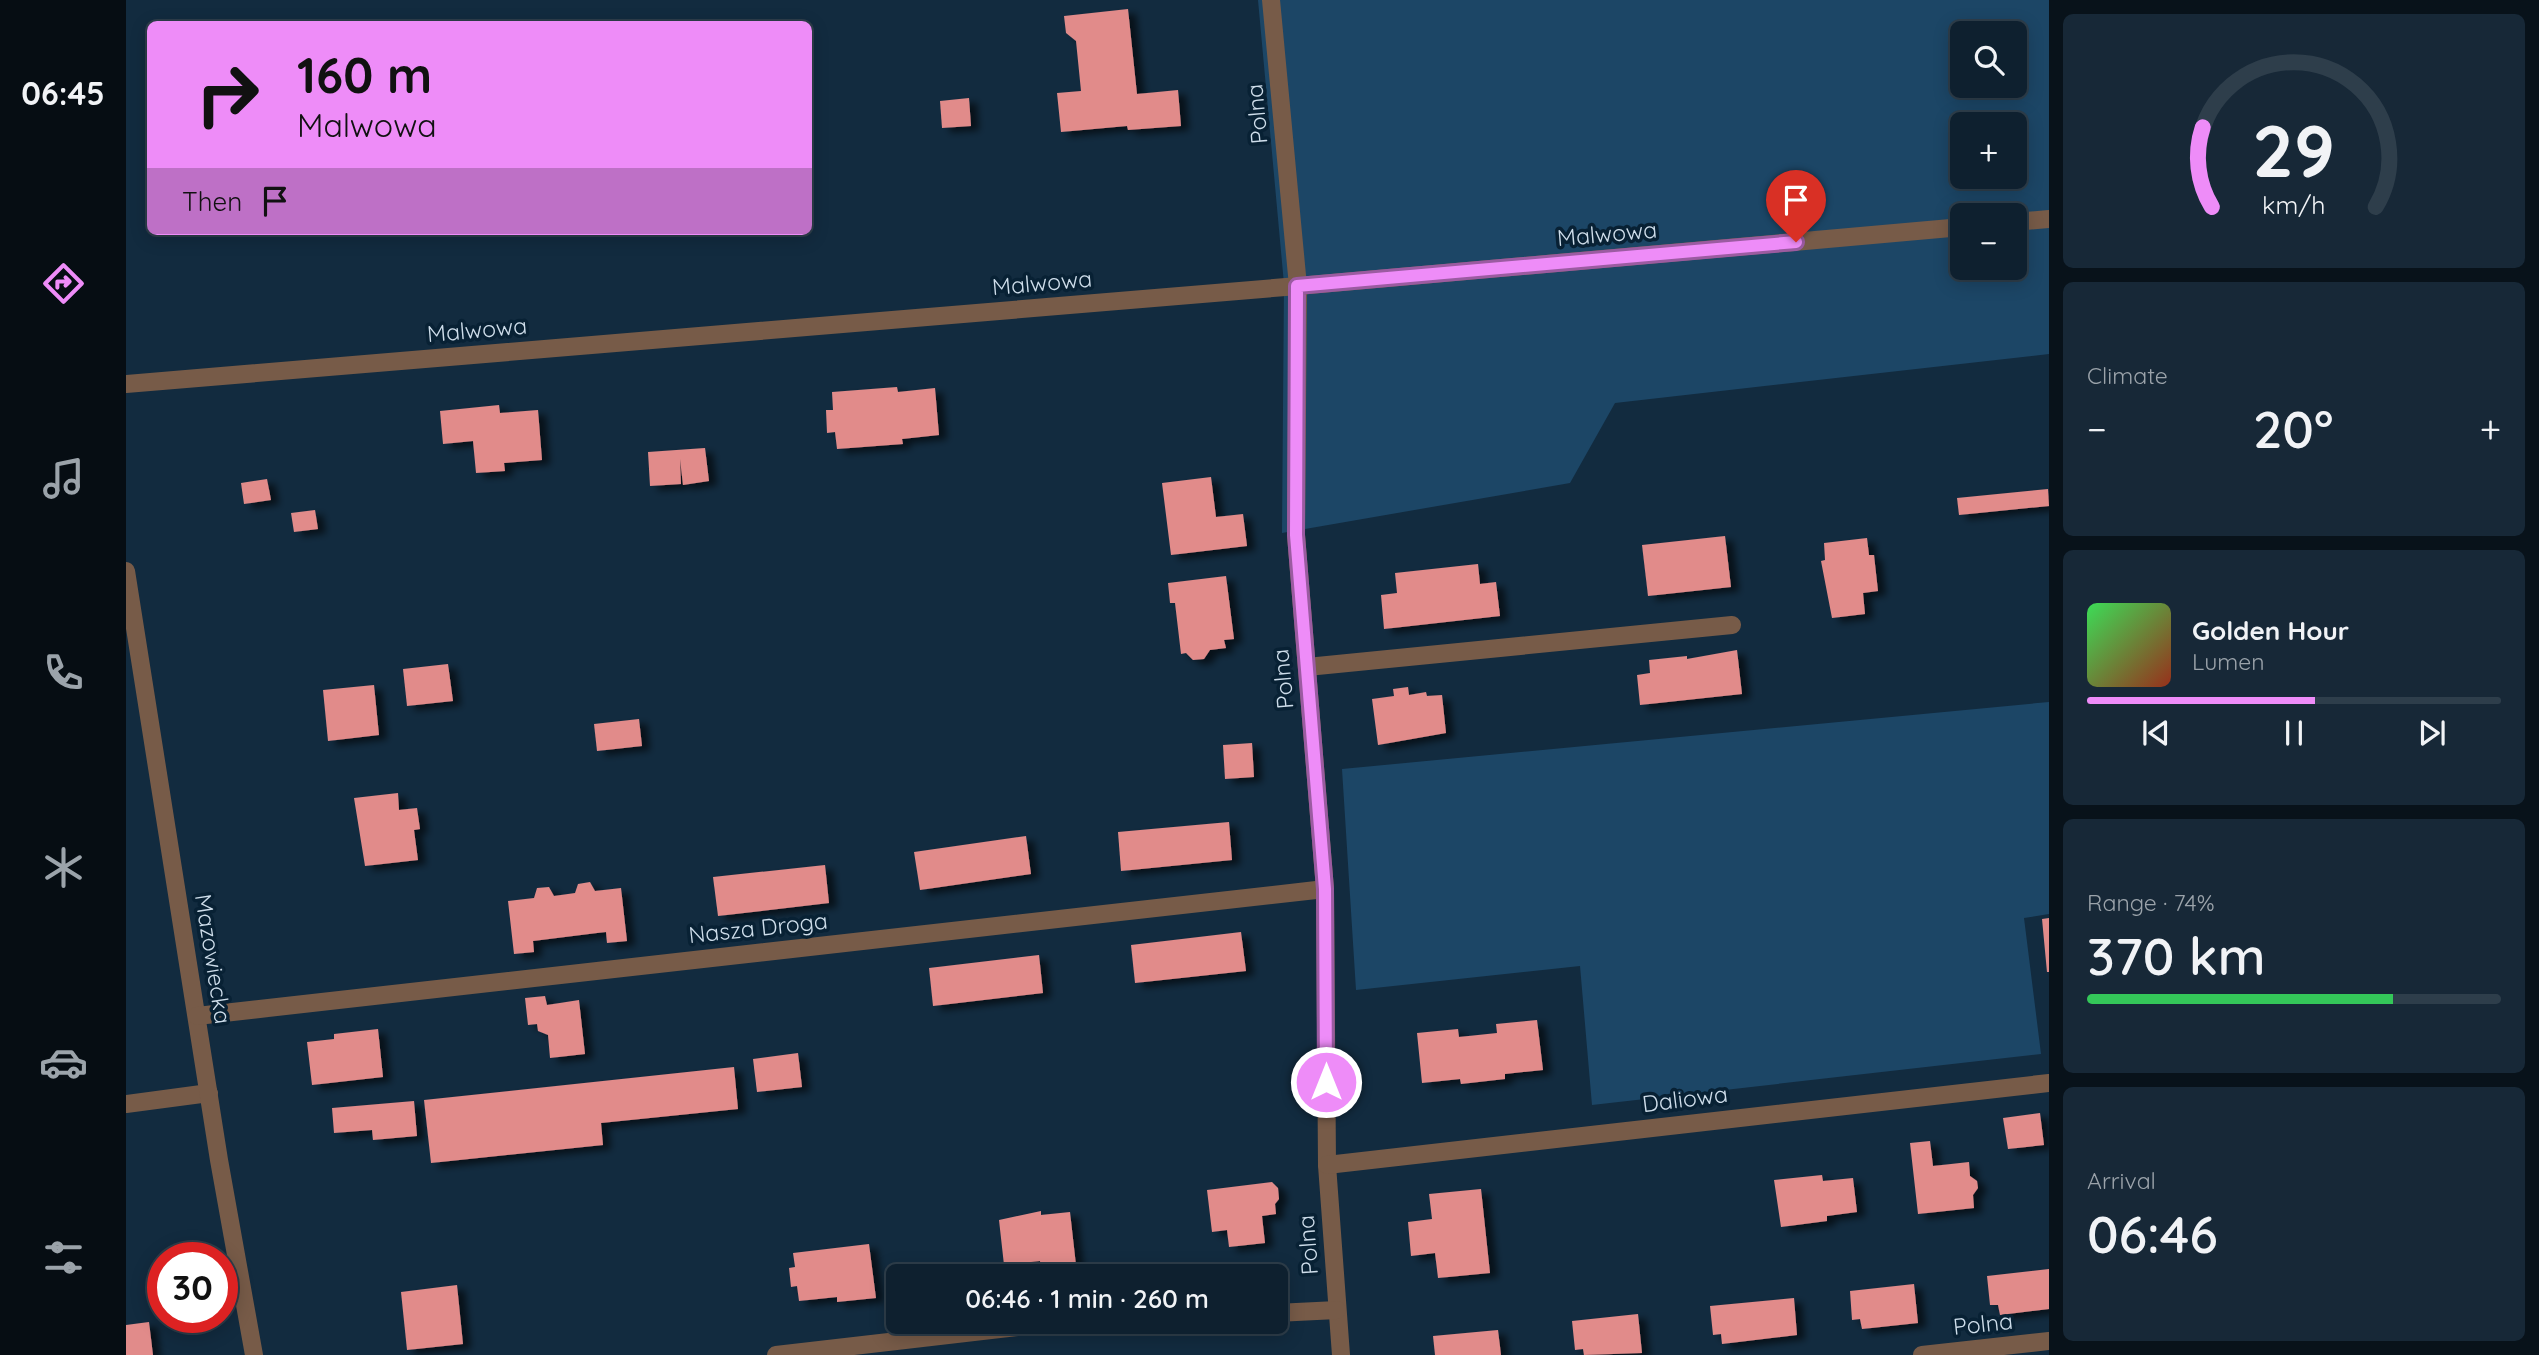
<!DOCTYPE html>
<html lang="en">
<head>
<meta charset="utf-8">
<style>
  body { margin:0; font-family:Quicksand,sans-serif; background:#172837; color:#f1f3f6; height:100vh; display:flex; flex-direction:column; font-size:26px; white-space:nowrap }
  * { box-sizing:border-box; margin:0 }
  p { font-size:23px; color:#9ba3aa }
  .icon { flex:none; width:38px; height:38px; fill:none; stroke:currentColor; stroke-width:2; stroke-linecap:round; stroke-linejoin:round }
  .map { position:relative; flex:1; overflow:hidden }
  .sheet { display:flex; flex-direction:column; gap:14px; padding:14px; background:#08121a; width:490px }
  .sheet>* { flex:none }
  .top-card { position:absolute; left:21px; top:21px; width:665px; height:214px; border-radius:10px; box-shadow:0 4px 18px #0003,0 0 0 2px #2e3e4b; background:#ee8cf8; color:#111; overflow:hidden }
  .tools { position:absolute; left:1824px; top:21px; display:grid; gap:14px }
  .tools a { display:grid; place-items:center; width:77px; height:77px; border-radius:10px; background:#0e202f; box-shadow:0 4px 18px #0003,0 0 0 2px #2e3e4b; font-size:35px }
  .speed { position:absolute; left:21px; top:1242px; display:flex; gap:14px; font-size:35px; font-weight:700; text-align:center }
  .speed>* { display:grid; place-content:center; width:91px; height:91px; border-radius:50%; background:#0e202f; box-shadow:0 4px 18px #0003,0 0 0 2px #2e3e4b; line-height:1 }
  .speed .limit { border:10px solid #d22; background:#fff; color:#111 }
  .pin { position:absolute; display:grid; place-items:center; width:60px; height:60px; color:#fff; margin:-72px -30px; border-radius:50% 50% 50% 0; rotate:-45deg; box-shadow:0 0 7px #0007 }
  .pin .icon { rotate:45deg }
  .me { position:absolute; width:77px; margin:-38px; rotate:0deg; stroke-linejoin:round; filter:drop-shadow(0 0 5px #0008) }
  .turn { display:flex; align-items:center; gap:24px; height:147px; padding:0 35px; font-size:32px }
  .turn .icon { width:91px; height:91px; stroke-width:2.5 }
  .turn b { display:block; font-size:49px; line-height:60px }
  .then { display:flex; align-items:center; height:66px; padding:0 35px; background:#0003; gap:14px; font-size:26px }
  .big { font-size:52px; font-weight:600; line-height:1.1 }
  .sheet .tile { flex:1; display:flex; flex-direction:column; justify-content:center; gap:10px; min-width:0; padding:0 24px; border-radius:10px; background:#172837 }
  .sheet .dial { align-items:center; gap:0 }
  .dial svg { height:182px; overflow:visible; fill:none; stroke:#2e3e4b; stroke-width:7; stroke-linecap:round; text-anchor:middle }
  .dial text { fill:#f1f3f6; stroke:none }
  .song { display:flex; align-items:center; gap:21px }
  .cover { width:84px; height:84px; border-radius:10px; background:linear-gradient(135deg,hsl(130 70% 55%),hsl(10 70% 35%)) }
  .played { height:7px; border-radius:4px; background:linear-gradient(90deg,#ee8cf8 55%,#2e3e4b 55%) }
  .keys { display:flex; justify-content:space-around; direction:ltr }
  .heat { display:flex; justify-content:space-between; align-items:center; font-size:38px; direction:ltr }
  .charge { height:10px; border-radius:5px; background:linear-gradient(90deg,#34c759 74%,#2e3e4b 0) }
  .trip { position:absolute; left:760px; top:1264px; width:402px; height:70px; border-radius:10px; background:#0e202f; box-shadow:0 4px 18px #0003,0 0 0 2px #2e3e4b; font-weight:600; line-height:70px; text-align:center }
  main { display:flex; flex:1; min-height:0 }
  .menu { display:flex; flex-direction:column; width:126px; justify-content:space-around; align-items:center; background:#060d13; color:#9ba3aa }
  .menu .icon { width:49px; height:49px }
  .menu .on { color:#ee8cf8 }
  .menu b { font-size:32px; color:#f1f3f6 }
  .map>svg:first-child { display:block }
  .green { fill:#1c4666; fill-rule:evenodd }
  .building { fill:#e18b8a; filter:url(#shadow) }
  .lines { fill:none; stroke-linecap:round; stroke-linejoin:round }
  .service { stroke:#775b48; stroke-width:18 }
  .minor { stroke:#775b48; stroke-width:18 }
  .route-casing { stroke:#9b5ba1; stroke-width:18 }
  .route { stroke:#ee8cf8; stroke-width:12 }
  .labels { text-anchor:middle; stroke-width:7; stroke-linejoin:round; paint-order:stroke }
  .street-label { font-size:23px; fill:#ceddea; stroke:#082134 }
</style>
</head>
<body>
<main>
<nav class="menu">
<b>06:45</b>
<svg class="icon on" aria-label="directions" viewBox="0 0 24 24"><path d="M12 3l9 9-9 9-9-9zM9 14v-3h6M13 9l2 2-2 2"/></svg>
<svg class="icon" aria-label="music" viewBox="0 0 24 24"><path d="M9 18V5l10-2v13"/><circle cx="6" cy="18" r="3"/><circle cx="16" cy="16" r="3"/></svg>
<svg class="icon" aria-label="phone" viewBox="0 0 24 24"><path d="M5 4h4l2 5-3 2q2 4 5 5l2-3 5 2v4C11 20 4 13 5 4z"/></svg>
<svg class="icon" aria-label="climate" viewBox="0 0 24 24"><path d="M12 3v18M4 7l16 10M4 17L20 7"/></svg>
<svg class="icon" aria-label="car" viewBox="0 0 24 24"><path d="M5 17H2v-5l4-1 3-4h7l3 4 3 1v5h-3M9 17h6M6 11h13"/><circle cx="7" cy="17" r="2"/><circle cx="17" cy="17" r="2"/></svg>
<svg class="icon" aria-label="filters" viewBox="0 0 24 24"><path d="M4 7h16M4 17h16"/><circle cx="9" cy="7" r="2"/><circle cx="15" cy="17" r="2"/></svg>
</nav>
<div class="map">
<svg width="1923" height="1355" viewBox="0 0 1923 1355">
  <defs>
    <filter id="shadow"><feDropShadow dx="8" dy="4.5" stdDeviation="3.5" flood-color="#0009"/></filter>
  </defs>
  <rect width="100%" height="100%" fill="#122b3f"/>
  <g class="green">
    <path d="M1132 0H1923V354L1489 403 1444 483 1156 533 1158 284ZM1836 33H1888V86H1836ZM1836 124H1888V177H1836ZM1836 215H1888V268H1836Z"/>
    <polygon points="1923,702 1923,914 1898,918 1915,1054 1466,1105 1454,966 1230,990 1216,769"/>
  </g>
  <g class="building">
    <polygon points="1002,9 1011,94 1052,90 1055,126 1002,130 1001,126 935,132 931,93 955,91 950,41 940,33 938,16"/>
    <polygon points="843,98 845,126 816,128 814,101"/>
    <polygon points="771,387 772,392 809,388 813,435 776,439 777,444 711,449 709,432 701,433 700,410 707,410 706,392"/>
    <polygon points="373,405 374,413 412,410 416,460 378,463 379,471 350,473 347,441 317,444 314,411"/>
    <polygon points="579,448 583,481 557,485 554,459 555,484 524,486 522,452"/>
    <polygon points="1085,477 1090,517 1117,514 1121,546 1045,555 1036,483"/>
    <polygon points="141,479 145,500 118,504 115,483"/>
    <polygon points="1922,489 1923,506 1833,515 1831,498"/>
    <polygon points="189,510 192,529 168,532 165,513"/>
    <polygon points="1599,536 1605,587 1522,596 1516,545"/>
    <polygon points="1741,538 1743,555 1748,555 1752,591 1737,593 1739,614 1706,618 1695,561 1699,560 1698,543"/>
    <polygon points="1352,564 1354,584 1370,582 1374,616 1258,629 1255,595 1271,593 1269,573"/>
    <polygon points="1100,576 1108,639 1098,640 1100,648 1084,650 1078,659 1067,660 1060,653 1055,654 1049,603 1044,603 1042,583"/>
    <polygon points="1611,650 1616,694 1514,705 1511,675 1524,673 1523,660 1561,656 1561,659"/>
    <polygon points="322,664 327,701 281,706 277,669"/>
    <polygon points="248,685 253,735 202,741 197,690"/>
    <polygon points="1282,687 1283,695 1300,692 1301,696 1316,695 1320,733 1252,745 1246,699 1268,696 1267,689"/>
    <polygon points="513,719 516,746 471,751 468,724"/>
    <polygon points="1126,743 1128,777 1099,779 1097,745"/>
    <polygon points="272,793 273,810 291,808 294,829 288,830 292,860 239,866 228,798"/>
    <polygon points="1103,822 1106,860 995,871 992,832"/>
    <polygon points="900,836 905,874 794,890 788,852"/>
    <polygon points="699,865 703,903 592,916 587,877"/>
    <polygon points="464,882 469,891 495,888 501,941 481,943 480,932 471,933 407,941 408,952 388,954 382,901 408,898 411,888 423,887 428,896 449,893 452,884"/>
    <polygon points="1923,918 1923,972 1921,972 1916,919"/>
    <polygon points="1115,932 1120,971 1009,983 1005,945"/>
    <polygon points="913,955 917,993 807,1006 803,968"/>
    <polygon points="419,996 421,1005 453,1000 459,1054 424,1058 422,1035 412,1031 411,1024 402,1025 399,998"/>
    <polygon points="1411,1020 1417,1070 1379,1074 1379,1079 1335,1084 1334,1079 1296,1083 1291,1033 1332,1029 1333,1037 1371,1033 1370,1024"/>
    <polygon points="252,1029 257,1077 186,1085 181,1042 208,1039 208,1034"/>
    <polygon points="672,1053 676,1087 631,1092 627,1059"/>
    <polygon points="608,1067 612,1109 475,1123 477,1145 305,1163 298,1100"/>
    <polygon points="288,1101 291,1136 247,1140 246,1130 208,1133 206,1108"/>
    <polygon points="1914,1113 1918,1145 1882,1149 1877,1118"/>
    <polygon points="1804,1141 1807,1166 1843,1162 1844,1176 1851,1181 1852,1188 1847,1195 1848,1208 1792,1214 1784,1143"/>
    <polygon points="1696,1175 1697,1181 1727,1178 1731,1212 1701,1216 1701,1221 1655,1227 1648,1180"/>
    <polygon points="1146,1182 1152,1188 1153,1199 1149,1204 1150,1214 1136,1216 1139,1243 1103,1247 1101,1230 1086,1232 1081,1190"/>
    <polygon points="1355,1189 1364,1273 1312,1278 1309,1253 1285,1256 1282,1222 1306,1219 1303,1194"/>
    <polygon points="915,1211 915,1215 944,1212 951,1274 916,1276 914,1261 878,1265 873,1220"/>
    <polygon points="743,1244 750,1298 711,1302 711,1297 673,1301 671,1286 665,1287 663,1268 669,1267 667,1253"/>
    <polygon points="1923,1269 1923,1309 1874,1315 1872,1305 1864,1305 1861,1276"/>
    <polygon points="1788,1284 1792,1323 1736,1329 1734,1319 1726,1320 1724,1291"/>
    <polygon points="331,1285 337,1344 281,1350 275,1292"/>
    <polygon points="1668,1298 1671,1335 1596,1344 1595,1334 1587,1335 1584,1306"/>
    <polygon points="1512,1314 1516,1353 1458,1355 1457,1349 1449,1350 1446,1321"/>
    <polygon points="23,1322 27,1355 0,1355 0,1325"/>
    <polygon points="1372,1330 1375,1355 1309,1355 1307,1336"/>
  </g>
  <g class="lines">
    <g class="service">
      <polyline points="1181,667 1606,625"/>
      <polyline points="0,1104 83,1093"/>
    </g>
    <g class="minor">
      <polyline points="1145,0 1172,286 1170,535 1199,889 1201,1165 1215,1355"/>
      <polyline points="1888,222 1923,219"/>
      <polyline points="0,384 1172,286 1836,227"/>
      <polyline points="0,571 93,1160 128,1355"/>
      <polyline points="71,1016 1199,889"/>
      <polyline points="1201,1165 1923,1083"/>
      <polyline points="1150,1313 1211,1310"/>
      <polyline points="650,1355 944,1321"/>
      <polyline points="1796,1355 1923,1341"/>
    </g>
  </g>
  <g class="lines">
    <defs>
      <polyline id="route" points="1200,1082 1199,889 1170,535 1171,286 1670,242"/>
    </defs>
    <use href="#route" class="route-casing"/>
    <use href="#route" class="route"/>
  </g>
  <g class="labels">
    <g class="street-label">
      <text transform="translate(1131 114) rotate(-95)" y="8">Polna</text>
      <text transform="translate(1481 234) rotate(-5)" y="8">Malwowa</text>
      <text transform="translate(916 283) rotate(-5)" y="8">Malwowa</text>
      <text transform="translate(351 330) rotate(-5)" y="8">Malwowa</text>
      <text transform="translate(1157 679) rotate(-95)" y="8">Polna</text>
      <text transform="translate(632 928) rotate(-6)" y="8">Nasza Droga</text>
      <text transform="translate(87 959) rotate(81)" y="8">Mazowiecka</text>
      <text transform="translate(1559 1099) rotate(-7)" y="8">Daliowa</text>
      <text transform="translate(1182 1245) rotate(-94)" y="8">Polna</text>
      <text transform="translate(1857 1324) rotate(-6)" y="8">Polna</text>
    </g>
  </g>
</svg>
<div class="tools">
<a><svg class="icon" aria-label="search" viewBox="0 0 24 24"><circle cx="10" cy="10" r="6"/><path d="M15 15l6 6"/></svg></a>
<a>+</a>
<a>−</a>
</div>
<div class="speed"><div class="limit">30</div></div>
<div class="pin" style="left:1670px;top:242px;background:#d93025"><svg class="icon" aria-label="arrive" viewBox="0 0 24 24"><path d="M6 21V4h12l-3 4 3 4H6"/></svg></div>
<svg class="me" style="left:1200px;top:1082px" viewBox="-20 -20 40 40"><circle r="17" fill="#ee8cf8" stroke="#fff" stroke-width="3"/><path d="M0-11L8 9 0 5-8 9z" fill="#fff"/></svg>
<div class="trip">06:46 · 1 min · 260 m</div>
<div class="top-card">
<div class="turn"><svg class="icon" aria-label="right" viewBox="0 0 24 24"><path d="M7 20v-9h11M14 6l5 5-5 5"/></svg><div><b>160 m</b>Malwowa</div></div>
<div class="then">Then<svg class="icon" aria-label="arrive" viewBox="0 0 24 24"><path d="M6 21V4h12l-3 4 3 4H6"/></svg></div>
</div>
</div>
<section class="sheet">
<div class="tile dial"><svg viewBox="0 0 100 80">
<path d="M14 69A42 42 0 1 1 86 69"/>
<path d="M14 69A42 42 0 0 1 10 34" stroke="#ee8cf8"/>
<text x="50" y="56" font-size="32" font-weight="700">29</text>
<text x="50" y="72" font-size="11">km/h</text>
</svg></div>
<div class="tile"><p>Climate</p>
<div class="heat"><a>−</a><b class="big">20°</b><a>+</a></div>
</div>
<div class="tile">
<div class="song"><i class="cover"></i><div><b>Golden Hour</b><p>Lumen</p></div></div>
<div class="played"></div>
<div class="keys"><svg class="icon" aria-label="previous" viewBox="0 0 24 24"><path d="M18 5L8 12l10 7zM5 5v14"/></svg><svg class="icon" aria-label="pause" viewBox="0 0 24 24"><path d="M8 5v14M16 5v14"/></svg><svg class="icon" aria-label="next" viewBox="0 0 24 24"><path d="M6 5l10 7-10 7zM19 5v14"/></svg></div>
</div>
<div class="tile"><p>Range · 74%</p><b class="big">370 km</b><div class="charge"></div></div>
<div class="tile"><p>Arrival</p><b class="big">06:46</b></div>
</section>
</main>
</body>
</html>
